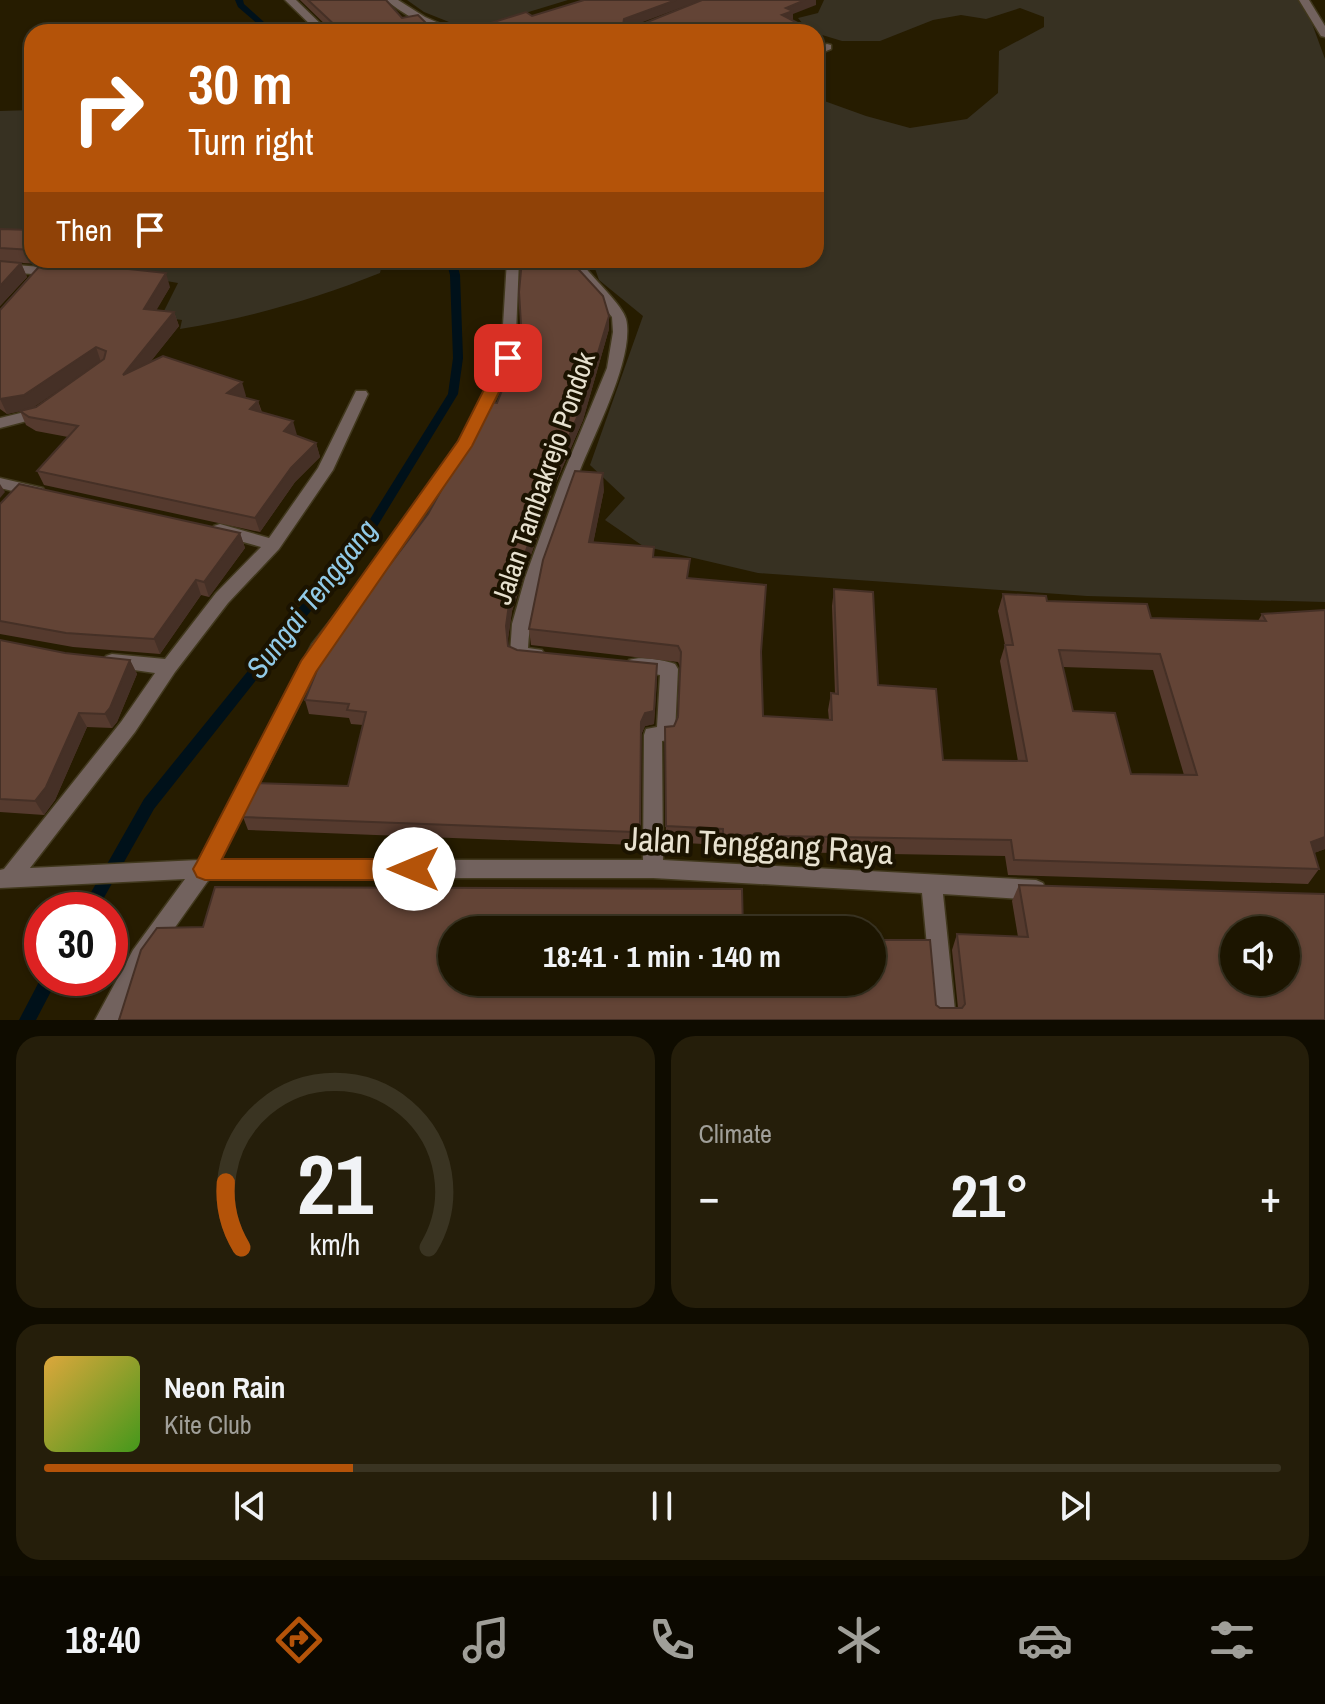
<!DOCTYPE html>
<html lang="en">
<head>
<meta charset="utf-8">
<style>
  body { margin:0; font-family:"Archivo Narrow",sans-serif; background:#251e0a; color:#f1f3f6; height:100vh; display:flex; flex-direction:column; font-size:30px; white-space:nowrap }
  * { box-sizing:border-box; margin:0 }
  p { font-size:26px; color:#a09f99 }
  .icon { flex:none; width:44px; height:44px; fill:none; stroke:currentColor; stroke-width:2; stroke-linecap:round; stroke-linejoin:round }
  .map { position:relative; height:1020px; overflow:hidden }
  .details { display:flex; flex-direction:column; gap:16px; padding:16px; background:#0f0c00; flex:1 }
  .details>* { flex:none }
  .guide { position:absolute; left:24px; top:24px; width:800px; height:244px; border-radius:24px; box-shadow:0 2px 6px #0004,0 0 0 2px #3a3422; background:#b45309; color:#fff; overflow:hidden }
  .controls { position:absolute; left:1220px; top:916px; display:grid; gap:16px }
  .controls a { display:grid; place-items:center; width:80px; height:80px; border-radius:50%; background:#1c1500; box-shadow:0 2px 6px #0004,0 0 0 2px #3a3422; font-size:40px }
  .speed { position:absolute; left:24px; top:892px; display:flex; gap:16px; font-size:40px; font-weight:700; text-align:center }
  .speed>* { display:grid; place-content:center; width:104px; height:104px; border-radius:50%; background:#1c1500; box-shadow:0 2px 6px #0004,0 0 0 2px #3a3422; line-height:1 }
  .speed .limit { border:12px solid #d22; background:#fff; color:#111 }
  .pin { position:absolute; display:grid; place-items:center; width:68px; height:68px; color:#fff; margin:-34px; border-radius:16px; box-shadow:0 4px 12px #0006 }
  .me { position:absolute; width:88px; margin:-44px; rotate:270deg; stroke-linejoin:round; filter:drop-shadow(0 0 6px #0008) }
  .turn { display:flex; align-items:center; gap:28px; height:168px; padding:0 32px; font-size:36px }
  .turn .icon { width:104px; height:104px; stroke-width:2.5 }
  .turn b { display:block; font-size:56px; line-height:68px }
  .then { display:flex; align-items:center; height:76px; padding:0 32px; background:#0003; gap:16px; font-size:30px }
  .big { font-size:60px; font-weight:800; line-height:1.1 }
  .details .widget { flex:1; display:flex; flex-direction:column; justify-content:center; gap:12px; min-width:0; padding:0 28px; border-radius:24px; background:#251e0a }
  .details .dial { align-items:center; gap:0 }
  .dial svg { height:208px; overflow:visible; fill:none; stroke:#3a3422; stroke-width:7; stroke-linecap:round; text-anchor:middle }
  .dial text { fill:#f1f3f6; stroke:none }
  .song { display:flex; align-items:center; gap:24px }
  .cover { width:96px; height:96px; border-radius:12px; background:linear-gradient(135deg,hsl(40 70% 55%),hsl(100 70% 35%)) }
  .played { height:8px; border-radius:4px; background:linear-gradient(90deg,#b45309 25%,#3a3422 25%) }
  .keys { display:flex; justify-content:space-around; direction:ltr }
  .heat { display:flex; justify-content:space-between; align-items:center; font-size:44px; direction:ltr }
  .details .tiles { flex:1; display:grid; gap:16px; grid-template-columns:1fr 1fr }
  .widget:last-child { grid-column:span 2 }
  .trip { position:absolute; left:438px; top:916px; width:448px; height:80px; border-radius:40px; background:#1c1500; box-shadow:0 2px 6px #0004,0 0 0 2px #3a3422; font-weight:800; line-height:80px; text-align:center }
  .tab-bar { display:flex; height:128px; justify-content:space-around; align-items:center; background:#0b0800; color:#a09f99 }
  .tab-bar .icon { width:56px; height:56px }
  .tab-bar .on { color:#b45309 }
  .tab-bar b { font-size:36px; color:#f1f3f6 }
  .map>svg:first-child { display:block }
  .green { fill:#373122 }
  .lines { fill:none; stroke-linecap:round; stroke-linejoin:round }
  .stream { fill:#00111a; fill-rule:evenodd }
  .minor-casing { stroke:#41381d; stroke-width:3 }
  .minor { fill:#72625e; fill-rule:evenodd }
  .wall { fill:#553a2e; fill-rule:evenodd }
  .shaded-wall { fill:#453026 }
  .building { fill:#634436; stroke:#453026; stroke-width:2; fill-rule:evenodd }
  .route { fill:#b45309; stroke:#753606; stroke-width:2 }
  .labels { text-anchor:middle; stroke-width:8; stroke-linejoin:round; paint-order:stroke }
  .street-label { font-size:28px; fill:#e7e1cf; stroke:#1b1300 }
  .water-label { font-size:30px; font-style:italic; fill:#91cae7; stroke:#1b1300 }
  .near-street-label { font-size:34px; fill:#e7e1cf; stroke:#1b1300 }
</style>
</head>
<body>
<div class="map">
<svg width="1325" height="1020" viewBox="0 0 1325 1020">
  <rect width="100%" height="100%" fill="#261c00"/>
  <g class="green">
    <polygon points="407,0 568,0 469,30 424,12"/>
    <polygon points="824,0 1299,0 1306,7 1325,59 1325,602 1087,596 758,573 643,546 605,520 625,498 590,465 643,316 599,280 592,260 816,260 816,98 866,116 910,128 967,119 998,93 999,51 1044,27 1044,17 1020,8 986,19 961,15 933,20 880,41 842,41 809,31 798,18 818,13"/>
    <polygon points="32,110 32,238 0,235 0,111"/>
    <path d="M80 260H383L380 273C315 299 249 318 180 329L182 320 161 317 178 283 104 270 58 297Z"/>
  </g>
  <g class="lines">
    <g class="stream">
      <polygon points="235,0 243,0 244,4 275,32 267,32 238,7"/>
      <polygon points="446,260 456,260 460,275 463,358 458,394 375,530 154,809 97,910 81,910 144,799 367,524 448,394 453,358 450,275"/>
      <polygon points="42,976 42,978 58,978 36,1020 19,1020"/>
    </g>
    <defs>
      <g id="minor">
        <polygon points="285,0 296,0 329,32 318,32"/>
        <path d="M386 0H398L425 17 459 32C433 32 406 16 386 0Z"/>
        <polygon points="1299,0 1309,0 1325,26 1325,37 1321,36"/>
        <polygon points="827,44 831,45 831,49 816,55 816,48"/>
        <path d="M507 260H519L515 358 481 430 386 573 325 654 220 860H643L644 735 646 729 657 727 660 675 629 670 626 665 629 660C642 656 662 660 675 664L678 669 675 733 673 739 662 741 663 860 1036 880 1043 883 1046 890 1043 897 1036 900 943 894 956 1020H934L922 893 653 878H210L149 964 118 1020H95L133 950 185 879 0 888V870L4 869 121 722 155 673 106 666 103 661 106 656 112 654 165 659 216 593 261 547 214 534 212 530 214 526 220 524 269 538 318 468 356 391H366L368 394 333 470 279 549 228 603 175 672 135 732 30 868 199 860 312 644 374 565 467 429 501 358Z"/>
        <path d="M571 260H583L584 266C594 279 623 306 626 319 635 355 596 431 582 465 559 523 532 585 528 648L542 650 545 655 542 660C533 663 522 662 513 659L510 654 512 624 525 578 559 484 607 368 613 332 612 317 573 270Z"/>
        <polygon points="0,264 43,267 49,271 38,285 33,286 26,282 33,274 0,272"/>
        <polygon points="41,408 48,413 46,416 0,428 0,418"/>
        <polygon points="0,478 43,488 45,492 37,497 0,488"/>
      </g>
    </defs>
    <use href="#minor" class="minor-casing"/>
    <use href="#minor" class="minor"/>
  </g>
  <g class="wall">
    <polygon points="300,0 386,0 402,18 435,32 333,32"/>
    <path d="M0 229 32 230V260H55L170 287 156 310 174 312 179 326 150 362 246 396 244 398 258 401 262 412 296 435 316 443 320 457 295 482 260 532 44 485 37 471 68 437 36 431 26 425 20 411 7 414 0 409V310L42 264 21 263 27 277 0 306ZM97 364 36 407 32 408Z"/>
    <polygon points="609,329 583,420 554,487 512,611 508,639 508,646 517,650 657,678 654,724 645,726 641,735 640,841 634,840 634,845 248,830 243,817 348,786 363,725 351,724 349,718 309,714 305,700 367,595 428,514 497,403"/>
    <path d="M604 490 593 543 654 557 689 578 761 652 763 716 829 720 828 710 831 693H835L832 606 834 589 878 685 943 760 1018 761 1000 661 1005 645 998 611 1003 594 1151 618 1258 621 1262 614 1325 610V849L1314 853 1319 869 1308 884 1008 875 1005 856 722 851V845L666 842 665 727 674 726 678 717 681 668 678 662 531 645 529 629ZM1063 667 1153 670 1184 775 1131 774 1073 711Z"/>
    <polygon points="0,504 240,533 245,548 209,597 201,595 160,654 73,647 0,634"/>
    <polygon points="0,640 65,653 130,660 137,674 117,722 112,728 87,727 55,800 44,815 0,812"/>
    <polygon points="1019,885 1325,1020 119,1020 452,930 936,1005 940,1008 958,1008 952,950 957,934 1018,937 1012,901"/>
  </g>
  <g class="shaded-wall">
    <polygon points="676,0 702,0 624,29 624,19"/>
    <polygon points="805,0 816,0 816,5 793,14 793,21 782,15 786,8"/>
    <polygon points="819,34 819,44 816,45 816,36"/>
    <polygon points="21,263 27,277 0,306 0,286"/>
    <polygon points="166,273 170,287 149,323 144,309"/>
    <polygon points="174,312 179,326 129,389 123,375"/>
    <polygon points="609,316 609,329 583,420 554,487 512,611 508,639 506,626 510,597"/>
    <polygon points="96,347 101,362 31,409 7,414 0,399"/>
    <polygon points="242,382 246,396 232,407 227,393"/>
    <polygon points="258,401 262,415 250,409"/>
    <polygon points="293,421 297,435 284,431"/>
    <polygon points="316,443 320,457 295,482 260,532 255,518 291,468"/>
    <polygon points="603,473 604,490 590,559 589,542"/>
    <polygon points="0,484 5,492 0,498"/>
    <polygon points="240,533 245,548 209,597 204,582"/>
    <polygon points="196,580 201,595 160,654 154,639"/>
    <polygon points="130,660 137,674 117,722 112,728 105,714"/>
    <polygon points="657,664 654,724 645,726 641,735 640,841 641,722"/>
    <polygon points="79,713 87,727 55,800 44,815 35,801"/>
    <polygon points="1325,837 1325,849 1300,858 1311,842"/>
  </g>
  <g class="building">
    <polygon points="308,0 386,0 402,18 418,15 435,32 346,32 342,28 339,29"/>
    <polygon points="584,0 676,0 624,19 623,25 640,25 702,0 805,0 786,8 793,11 782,15 815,32 462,32 526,12 532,16"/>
    <polygon points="0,229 32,230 32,250 0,248"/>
    <polygon points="45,260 166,273 144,309 174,312 123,375 163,356 242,382 227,393 258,401 250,409 293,421 284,431 316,443 291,468 255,518 37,471 78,426 29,417 20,411 36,407 104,359 106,351 96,347 24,395 0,399 0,310"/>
    <polygon points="522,260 570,260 603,296 609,316 582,406 553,473 510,597 506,626 508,646 517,650 657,664 654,711 645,713 641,722 640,828 634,828 634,832 243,817 253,783 348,786 366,712 347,710 349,704 305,700 334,628 360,594 367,595 428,514 490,402 497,403 522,340 519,292"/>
    <polygon points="0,261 21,263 0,286"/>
    <path d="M575 471 603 473 589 542 654 547 653 557 690 559 687 578 766 585 761 652 763 716 832 720 831 693 838 694 834 589 873 592 878 685 936 689 943 760 1027 761 1005 645H1013L1003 594 1046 596 1047 601 1147 604 1151 618 1266 621 1262 614 1325 610V837L1311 842 1319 869 1014 860 1011 840 723 835V829L666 826 665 727 674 726 678 717 681 652 678 646 529 629 543 560ZM1059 650 1160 654 1197 775 1131 774 1115 713 1073 711Z"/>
    <polygon points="19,484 240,533 204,582 196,580 154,639 66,633 0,621 0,504"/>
    <polygon points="0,640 65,653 130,660 110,708 105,714 79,713 46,787 35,801 0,799"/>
    <path d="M1019 885 1325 894V1020H119L141 950 157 928 203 927 215 887 742 889 743 930H452V982H872V940H930L936 1005 940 1008H962L965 1004 957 934 1028 937ZM1234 930H1286V982H1234Z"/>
  </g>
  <polygon class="route" points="508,353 516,358 472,446 316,672 222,859 414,859 422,862 426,869 422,877 414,880 205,880 197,877 193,869 197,862 301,661 458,441 500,358"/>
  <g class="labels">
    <g class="street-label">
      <text transform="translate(543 478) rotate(-71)" y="10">Jalan Tambakrejo Pondok</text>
    </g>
    <g class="water-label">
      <text transform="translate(312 599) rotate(-52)" y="10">Sungai Tenggang</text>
    </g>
    <g class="near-street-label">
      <text transform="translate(759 845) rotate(3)" y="12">Jalan Tenggang Raya</text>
    </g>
  </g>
</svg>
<div class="controls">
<a><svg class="icon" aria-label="sound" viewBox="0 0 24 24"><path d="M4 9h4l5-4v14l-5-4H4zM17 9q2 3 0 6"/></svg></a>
</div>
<div class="speed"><div class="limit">30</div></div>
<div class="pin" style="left:508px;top:358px;background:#d93025"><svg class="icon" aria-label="arrive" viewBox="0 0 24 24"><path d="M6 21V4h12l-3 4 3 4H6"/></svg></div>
<svg class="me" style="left:414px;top:869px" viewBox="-20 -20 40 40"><circle r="19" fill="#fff"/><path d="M0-13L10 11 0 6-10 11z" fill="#b45309"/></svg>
<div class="trip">18:41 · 1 min · 140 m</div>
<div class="guide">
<div class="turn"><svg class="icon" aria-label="right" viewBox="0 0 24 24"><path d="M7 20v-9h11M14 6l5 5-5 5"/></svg><div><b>30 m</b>Turn right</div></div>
<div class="then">Then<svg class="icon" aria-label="arrive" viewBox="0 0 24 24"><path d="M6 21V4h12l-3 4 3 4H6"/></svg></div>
</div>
</div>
<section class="details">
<div class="tiles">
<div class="widget dial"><svg viewBox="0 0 100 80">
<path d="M14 69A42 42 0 1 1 86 69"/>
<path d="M14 69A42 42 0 0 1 8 44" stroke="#b45309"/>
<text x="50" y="56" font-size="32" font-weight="700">21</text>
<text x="50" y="72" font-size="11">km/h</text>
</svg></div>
<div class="widget"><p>Climate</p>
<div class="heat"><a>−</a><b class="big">21°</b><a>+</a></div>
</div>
<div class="widget">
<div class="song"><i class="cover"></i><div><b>Neon Rain</b><p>Kite Club</p></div></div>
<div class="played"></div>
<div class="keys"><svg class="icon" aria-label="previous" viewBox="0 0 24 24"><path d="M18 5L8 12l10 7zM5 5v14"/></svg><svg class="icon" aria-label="pause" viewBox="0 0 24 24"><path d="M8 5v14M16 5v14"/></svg><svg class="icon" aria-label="next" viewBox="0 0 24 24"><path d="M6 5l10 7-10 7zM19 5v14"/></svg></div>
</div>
</div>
</section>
<nav class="tab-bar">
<b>18:40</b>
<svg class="icon on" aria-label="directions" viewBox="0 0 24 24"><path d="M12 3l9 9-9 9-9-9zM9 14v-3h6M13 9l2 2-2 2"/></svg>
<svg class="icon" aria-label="music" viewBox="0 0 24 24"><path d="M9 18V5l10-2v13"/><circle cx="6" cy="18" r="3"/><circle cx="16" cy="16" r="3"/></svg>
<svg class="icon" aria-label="phone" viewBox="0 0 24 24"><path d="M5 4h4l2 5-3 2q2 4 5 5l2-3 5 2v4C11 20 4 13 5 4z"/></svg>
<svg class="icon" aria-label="climate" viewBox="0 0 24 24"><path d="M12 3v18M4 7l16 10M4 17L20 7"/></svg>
<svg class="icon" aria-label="car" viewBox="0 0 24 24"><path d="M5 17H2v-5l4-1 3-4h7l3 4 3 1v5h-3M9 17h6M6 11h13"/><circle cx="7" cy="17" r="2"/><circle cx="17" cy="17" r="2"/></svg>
<svg class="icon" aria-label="filters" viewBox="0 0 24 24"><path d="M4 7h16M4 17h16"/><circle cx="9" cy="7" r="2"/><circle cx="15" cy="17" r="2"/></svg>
</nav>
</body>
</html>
